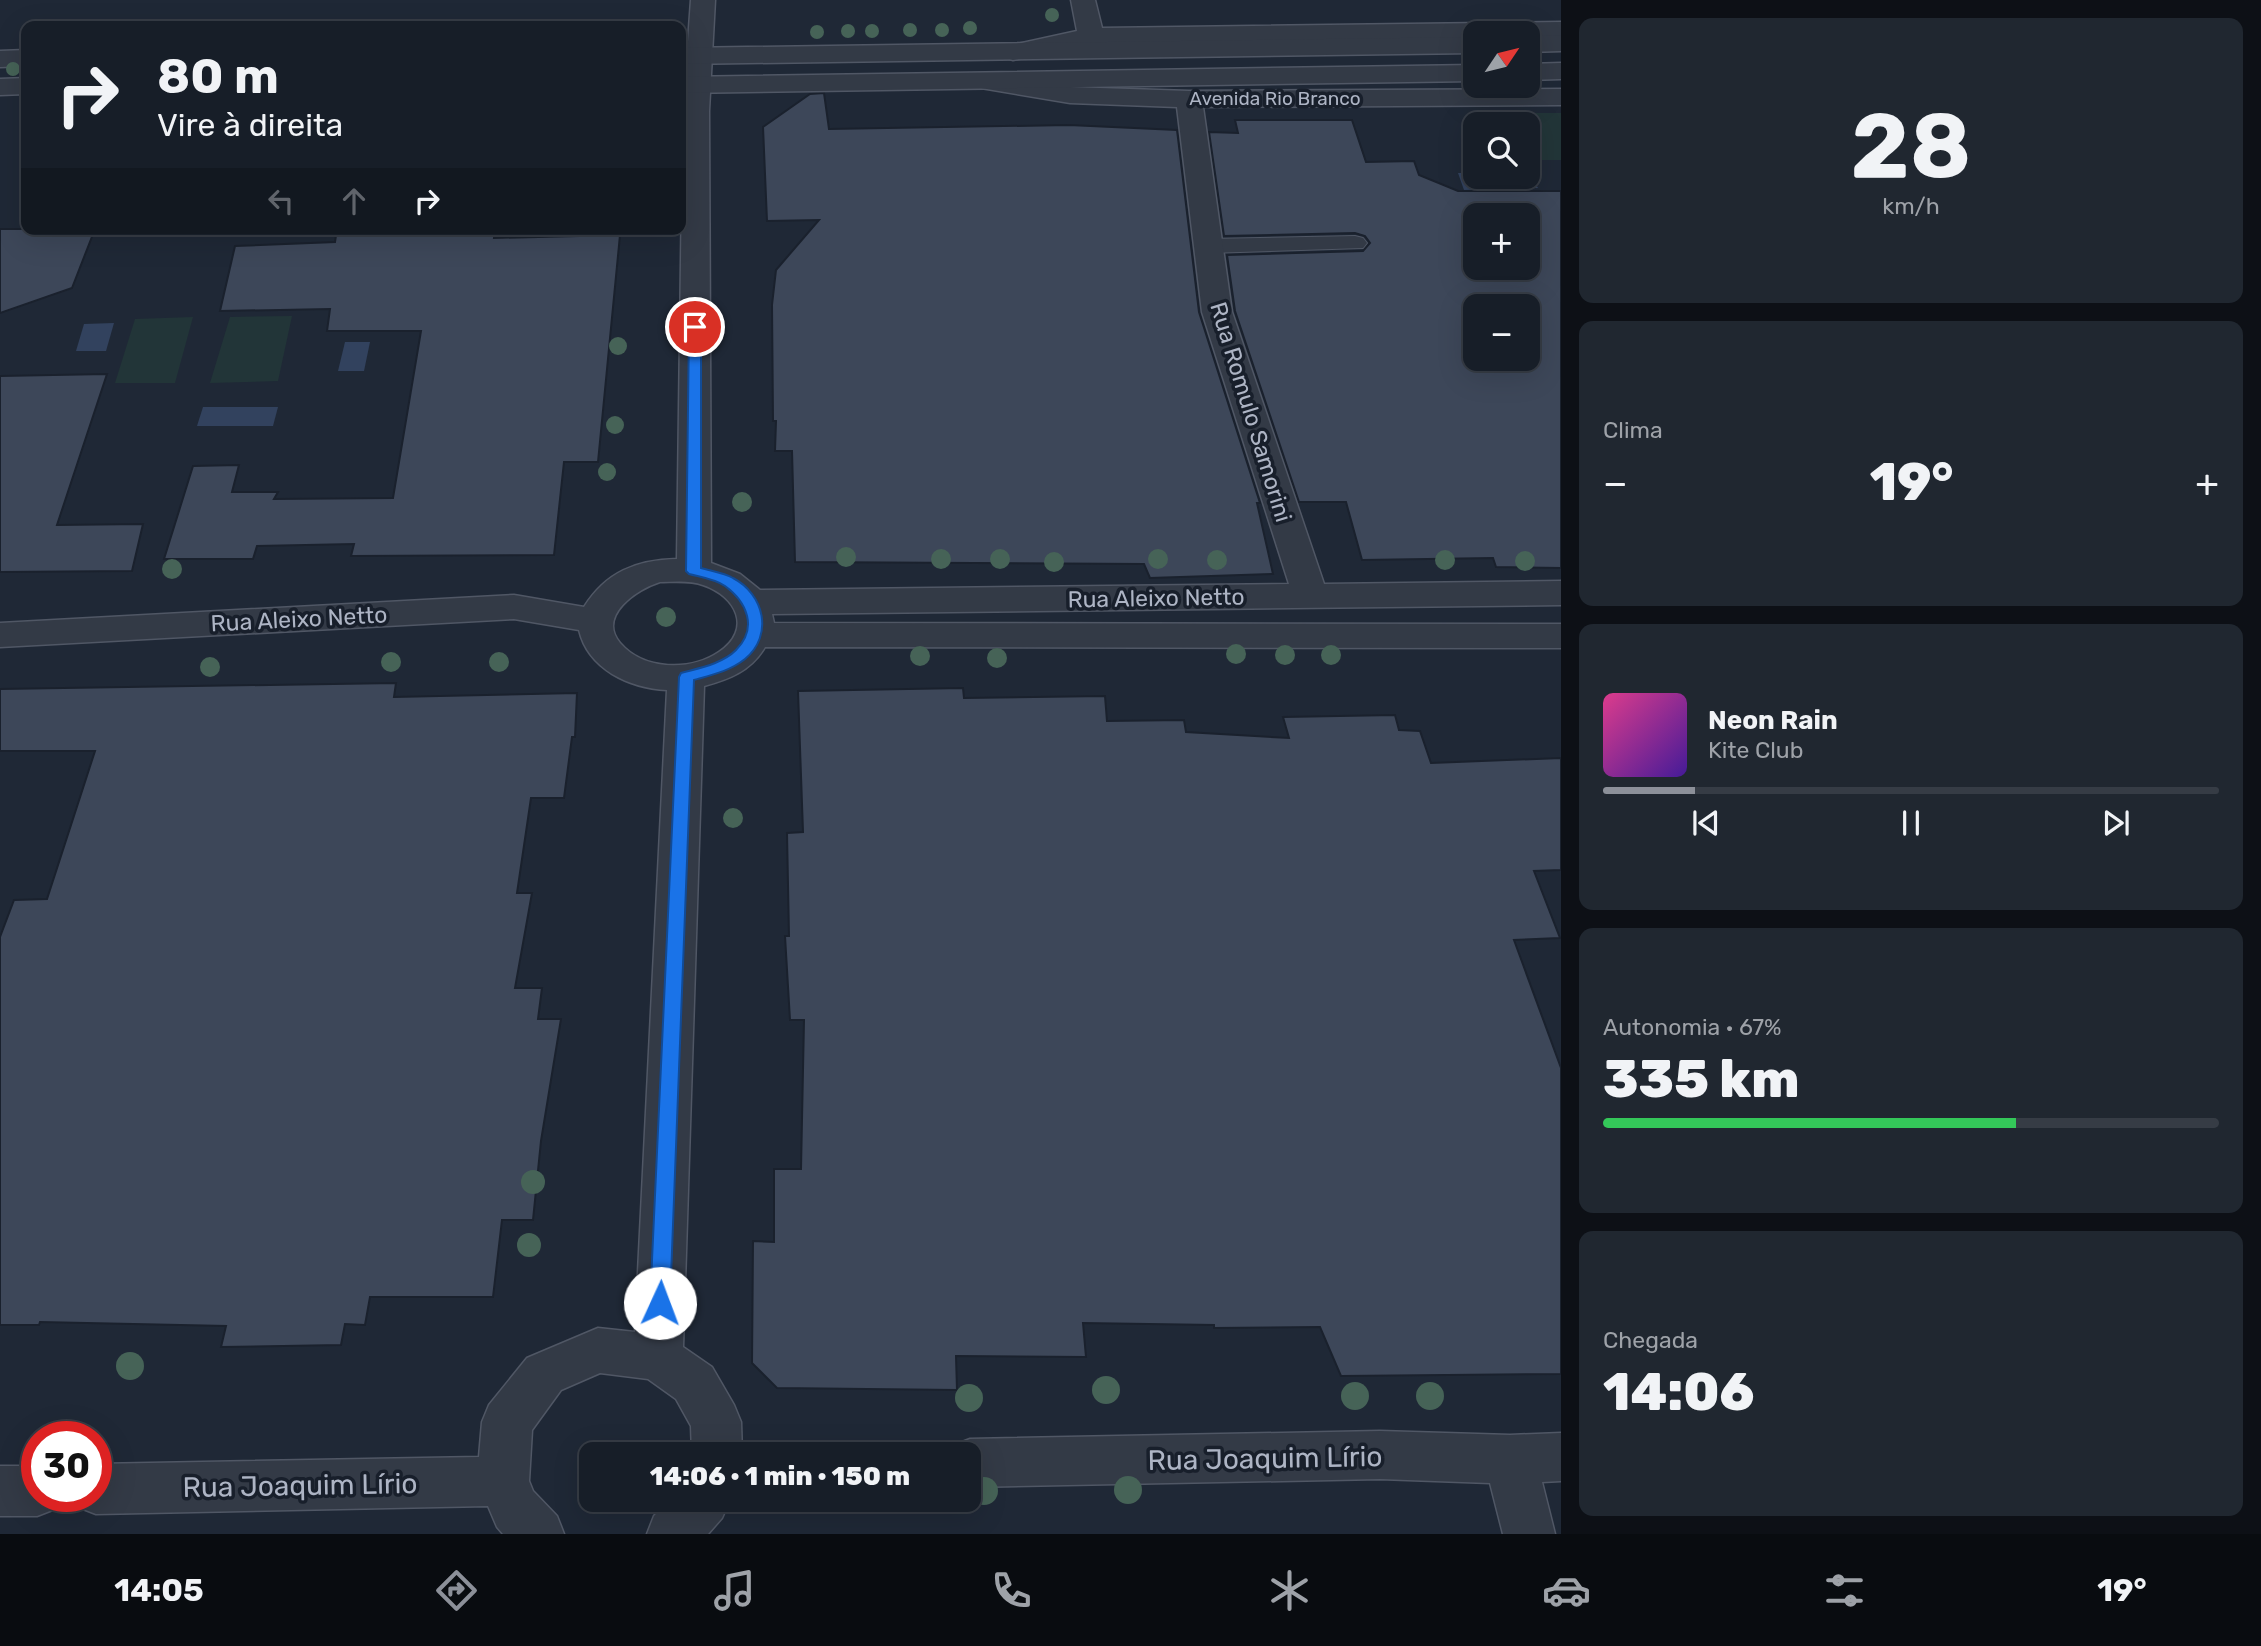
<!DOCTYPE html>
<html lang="pt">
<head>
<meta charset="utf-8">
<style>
  body { margin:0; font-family:Rubik,sans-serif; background:#202730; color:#f1f3f6; height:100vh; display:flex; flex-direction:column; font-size:26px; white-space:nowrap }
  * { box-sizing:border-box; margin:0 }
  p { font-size:23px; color:#9ea2a8 }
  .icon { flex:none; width:38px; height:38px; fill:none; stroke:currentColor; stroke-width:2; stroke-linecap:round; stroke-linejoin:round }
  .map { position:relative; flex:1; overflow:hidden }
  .drawer { display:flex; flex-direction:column; gap:18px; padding:18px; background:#0d1016; width:700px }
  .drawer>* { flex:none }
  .banner { position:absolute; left:21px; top:21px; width:665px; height:214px; border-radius:14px; box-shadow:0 7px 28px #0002,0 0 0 2px #363c45; background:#171e28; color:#f1f3f6; overflow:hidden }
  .needle { width:46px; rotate:55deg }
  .controls { position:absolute; left:1463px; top:21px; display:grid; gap:14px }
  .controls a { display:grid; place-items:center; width:77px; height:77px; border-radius:14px; background:#171e28; box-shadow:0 7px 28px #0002,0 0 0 2px #363c45; font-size:35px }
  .speed { position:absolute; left:21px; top:1421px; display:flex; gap:14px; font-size:35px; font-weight:700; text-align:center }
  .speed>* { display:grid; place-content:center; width:91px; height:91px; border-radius:50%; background:#171e28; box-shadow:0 7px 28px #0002,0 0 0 2px #363c45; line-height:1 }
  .speed .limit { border:10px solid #d22; background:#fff; color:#111 }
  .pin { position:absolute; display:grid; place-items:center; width:60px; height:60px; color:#fff; margin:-30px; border:4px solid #fff; border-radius:50%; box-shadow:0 2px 7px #0007 }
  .me { position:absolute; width:77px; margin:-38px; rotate:2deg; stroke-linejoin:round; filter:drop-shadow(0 0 5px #0008) }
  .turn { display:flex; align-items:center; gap:24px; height:147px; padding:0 21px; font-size:32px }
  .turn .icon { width:91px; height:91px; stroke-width:2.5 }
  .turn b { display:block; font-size:49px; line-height:60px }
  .lanes { display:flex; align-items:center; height:66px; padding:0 21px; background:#0003; justify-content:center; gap:35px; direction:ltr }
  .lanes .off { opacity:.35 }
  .big { font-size:52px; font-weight:800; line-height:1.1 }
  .drawer .card { flex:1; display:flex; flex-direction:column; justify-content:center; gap:10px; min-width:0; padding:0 24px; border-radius:14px; background:#202730 }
  .drawer .dial { align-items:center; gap:0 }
  .dial b { font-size:91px; line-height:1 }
  .song { display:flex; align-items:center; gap:21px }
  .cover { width:84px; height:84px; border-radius:10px; background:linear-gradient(135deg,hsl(330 70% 55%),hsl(260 70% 35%)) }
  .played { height:7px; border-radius:4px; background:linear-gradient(90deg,#8c9099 15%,#363c45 15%) }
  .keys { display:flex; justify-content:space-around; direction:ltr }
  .heat { display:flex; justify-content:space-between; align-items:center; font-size:38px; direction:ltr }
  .charge { height:10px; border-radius:5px; background:linear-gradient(90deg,#34c759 67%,#363c45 0) }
  .trip { position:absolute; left:579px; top:1442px; width:402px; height:70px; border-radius:14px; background:#171e28; box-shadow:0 7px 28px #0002,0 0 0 2px #363c45; font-weight:800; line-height:70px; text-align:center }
  .menu { display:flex; height:112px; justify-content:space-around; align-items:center; background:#090c10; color:#9ea2a8 }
  .menu .icon { width:49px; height:49px }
  .menu .current { color:#8c9099 }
  .menu b { font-size:32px; color:#f1f3f6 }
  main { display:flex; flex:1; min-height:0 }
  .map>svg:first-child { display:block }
  .green { fill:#223538 }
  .water { fill:#32425e }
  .building { fill:#3d4759; stroke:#1a212d; stroke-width:2; fill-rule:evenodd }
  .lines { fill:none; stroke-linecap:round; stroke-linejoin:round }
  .service-casing { stroke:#505765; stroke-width:2 }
  .minor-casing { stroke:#505765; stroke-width:3 }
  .tertiary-casing { stroke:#505765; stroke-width:3 }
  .service { fill:#333a46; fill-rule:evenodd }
  .minor { fill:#333a46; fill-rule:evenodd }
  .tertiary { fill:#333a46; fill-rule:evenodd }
  .tree { fill:#466357 }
  .route { fill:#1a73e8; stroke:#114b97; stroke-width:2 }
  .labels { text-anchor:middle; stroke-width:7; stroke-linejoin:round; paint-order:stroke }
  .far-street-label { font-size:19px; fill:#adb4c4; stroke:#181f2b }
  .street-label { font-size:23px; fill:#adb4c4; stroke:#181f2b }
  .near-street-label { font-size:28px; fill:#adb4c4; stroke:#181f2b }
</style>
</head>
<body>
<main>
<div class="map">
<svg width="1561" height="1534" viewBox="0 0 1561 1534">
  <rect width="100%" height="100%" fill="#1f2836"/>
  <g class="green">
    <polygon points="1477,113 1561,113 1561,160 1528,160 1528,124 1482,124"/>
    <polygon points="292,316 278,381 210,383 230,317"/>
    <polygon points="193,317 175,383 115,383 135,319"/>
  </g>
  <g class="water">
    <polygon points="1458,173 1475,173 1475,177 1528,177 1530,173 1538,188 1464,190"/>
    <polygon points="114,323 106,351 76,351 84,324"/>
    <polygon points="345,342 370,342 364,371 338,371"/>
    <polygon points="203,407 278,407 273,426 197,426"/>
  </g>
  <g class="building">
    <polygon points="824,93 829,129 1069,125 1177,130 1199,312 1260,503 1257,503 1273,574 1150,578 1144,564 795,562 792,451 775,451 776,421 773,421 772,305 776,270 819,220 767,221 763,127 810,94"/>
    <path d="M1235 120H1352L1366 162 1414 161 1419 175 1458 191H1561V568L1496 567 1493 558 1362 560 1346 502H1299L1235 311 1227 255 1363 251 1370 243 1365 236 1355 233 1224 236 1209 132 1238 133ZM1475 215H1528V268H1475ZM1475 306H1528V359H1475Z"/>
    <polygon points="0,229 95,229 72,288 0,313"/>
    <polygon points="337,229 495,229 494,238 620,235 598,462 564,462 554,555 351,556 354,544 257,546 253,559 164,559 193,466 239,465 232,492 278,492 274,499 393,498 421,331 327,331 330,309 220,311 235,246 335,242"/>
    <polygon points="107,374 57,525 143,524 132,571 0,572 0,376"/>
    <polygon points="396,683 394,697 577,693 575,737 572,737 564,798 531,798 517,893 532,893 515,988 542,988 538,1019 561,1019 541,1141 533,1220 502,1220 493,1297 370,1297 365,1325 345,1324 341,1345 221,1347 226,1326 40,1322 39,1325 0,1325 0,937 14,900 47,899 95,751 0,751 0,689"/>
    <polygon points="963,688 964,698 1105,696 1107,721 1184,720 1186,732 1289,738 1283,717 1395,715 1399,730 1420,731 1431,763 1561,758 1561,870 1534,871 1560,938 1514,940 1561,1068 1561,1374 1341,1376 1320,1327 1214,1328 1214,1325 1083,1323 1086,1357 956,1356 957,1390 777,1388 752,1363 753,1241 774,1242 774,1169 801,1169 804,1020 790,1020 785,936 789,936 787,833 803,832 798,691"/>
  </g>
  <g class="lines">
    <defs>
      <polygon id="service" points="1355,236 1363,238 1367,243 1363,248 1208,253 1200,251 1196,246 1200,241 1208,239"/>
      <g id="minor">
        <path d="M691 0H715L709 111 711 563 740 574 760 590 1289 584 1202 312 1177 107 1070 103 981 88 977 82 981 76 990 74 1070 87 1189 91 1561 89V105L1203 107 1232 312 1324 584 1561 581V605L772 614 774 623 1561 624V648L765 647C751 671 729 679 704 686L683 1347 712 1367 734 1405 741 1422 742 1454H692L691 1426 676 1399 648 1379 600 1373 561 1390 532 1430 529 1481 533 1491 557 1516 564 1534H503L497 1527 488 1506 96 1514 78 1507 73 1496H96V1464L479 1457 482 1422 489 1405 527 1358 598 1328 635 1332 667 690C629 688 588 669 579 630L514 619 0 647V623L514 595 584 607C606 572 636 560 677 559L683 111ZM660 582C674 582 690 580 703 585 736 596 753 629 719 652 691 671 644 671 620 643 597 616 637 589 660 582Z"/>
        <polygon points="1071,0 1095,0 1102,28 1561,22 1561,38 1528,38 1528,33 1475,33 1475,39 1091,44 1013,60 1004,57 1000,52 1004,47 1077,31"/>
        <polygon points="1380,1431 1510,1435 1561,1433 1561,1481 1542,1482 1555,1534 1503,1534 1490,1483 1380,1479 970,1487 970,1454 948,1454 952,1446 970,1439"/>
        <polygon points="0,1466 37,1466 37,1496 61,1496 55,1509 37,1516 0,1516"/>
        <polygon points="669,1500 730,1500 722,1518 708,1534 647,1534 654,1516"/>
      </g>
      <g id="tertiary">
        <polygon points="1561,35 1561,51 1528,52 1528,36"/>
        <polygon points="1475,37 1475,53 681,64 681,48"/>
        <polygon points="26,50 26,66 0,67 0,51"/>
        <polygon points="1561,63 1561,79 1528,80 1528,64"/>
        <polygon points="1475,65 1475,81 681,93 681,77"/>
        <polygon points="26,78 26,94 0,95 0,79"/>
      </g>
    </defs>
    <use href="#service" class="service-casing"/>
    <use href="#minor" class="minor-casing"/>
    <use href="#tertiary" class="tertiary-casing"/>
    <use href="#service" class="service"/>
    <use href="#minor" class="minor"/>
    <use href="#tertiary" class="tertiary"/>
  </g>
  <g class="tree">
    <circle cx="1052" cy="15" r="7"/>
    <circle cx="970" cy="28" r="7"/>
    <circle cx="910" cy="30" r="7"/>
    <circle cx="942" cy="30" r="7"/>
    <circle cx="848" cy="31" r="7"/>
    <circle cx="872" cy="31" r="7"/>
    <circle cx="817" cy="32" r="7"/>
    <circle cx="13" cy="69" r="7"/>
    <circle cx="618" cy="346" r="9"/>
    <circle cx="615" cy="425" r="9"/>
    <circle cx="607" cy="472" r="9"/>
    <circle cx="742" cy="502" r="10"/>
    <circle cx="846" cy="557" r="10"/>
    <circle cx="941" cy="559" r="10"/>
    <circle cx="1000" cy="559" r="10"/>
    <circle cx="1158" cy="559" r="10"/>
    <circle cx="1217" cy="560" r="10"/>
    <circle cx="1445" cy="560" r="10"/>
    <circle cx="1525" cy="561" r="10"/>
    <circle cx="1054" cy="562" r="10"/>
    <circle cx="172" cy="569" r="10"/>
    <circle cx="666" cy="617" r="10"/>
    <circle cx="1236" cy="654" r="10"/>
    <circle cx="1285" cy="655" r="10"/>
    <circle cx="1331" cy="655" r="10"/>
    <circle cx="920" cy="656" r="10"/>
    <circle cx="997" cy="658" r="10"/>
    <circle cx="391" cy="662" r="10"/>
    <circle cx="499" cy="662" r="10"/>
    <circle cx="210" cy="667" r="10"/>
    <circle cx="733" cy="818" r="10"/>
    <circle cx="533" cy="1182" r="12"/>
    <circle cx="529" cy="1245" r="12"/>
    <circle cx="130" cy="1366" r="14"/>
    <circle cx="1106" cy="1390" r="14"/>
    <circle cx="1355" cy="1396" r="14"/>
    <circle cx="1430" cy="1396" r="14"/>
    <circle cx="969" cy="1398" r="14"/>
    <circle cx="1128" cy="1490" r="14"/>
    <circle cx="984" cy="1491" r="14"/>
  </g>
  <path class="route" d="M695 324 701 327V568C711 571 724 573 733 578 764 594 774 635 745 659 730 671 712 675 694 680L670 1303 667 1310 660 1312 653 1310 650 1303 679 677 681 673C699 668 722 664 736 650 758 628 747 602 725 586 715 579 700 577 689 574L686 571 689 327Z"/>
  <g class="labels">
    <g class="far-street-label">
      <text x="1275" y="105">Avenida Rio Branco</text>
    </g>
    <g class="street-label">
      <text transform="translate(1251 412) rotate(73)" y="8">Rua Romulo Samorini</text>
      <text transform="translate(1156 598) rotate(-1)" y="8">Rua Aleixo Netto</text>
      <text transform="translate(299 619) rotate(-3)" y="8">Rua Aleixo Netto</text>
    </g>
    <g class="near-street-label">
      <text transform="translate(1265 1458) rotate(-1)" y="10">Rua Joaquim Lírio</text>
      <text transform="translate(300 1485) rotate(-1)" y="10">Rua Joaquim Lírio</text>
    </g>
  </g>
</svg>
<div class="controls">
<a><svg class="needle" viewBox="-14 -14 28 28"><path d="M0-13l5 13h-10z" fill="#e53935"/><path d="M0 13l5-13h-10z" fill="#9ea2a8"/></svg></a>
<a><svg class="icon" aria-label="search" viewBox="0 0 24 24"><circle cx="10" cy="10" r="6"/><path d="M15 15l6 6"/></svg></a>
<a>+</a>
<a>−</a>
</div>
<div class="speed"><div class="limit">30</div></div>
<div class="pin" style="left:695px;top:327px;background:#d93025"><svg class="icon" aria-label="arrive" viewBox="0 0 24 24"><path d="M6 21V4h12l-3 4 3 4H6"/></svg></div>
<svg class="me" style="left:660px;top:1303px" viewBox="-20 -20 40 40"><circle r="19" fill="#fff"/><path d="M0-13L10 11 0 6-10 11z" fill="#1a73e8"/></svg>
<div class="trip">14:06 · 1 min · 150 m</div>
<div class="banner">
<div class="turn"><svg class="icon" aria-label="right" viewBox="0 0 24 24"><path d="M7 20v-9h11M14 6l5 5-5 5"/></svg><div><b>80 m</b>Vire à direita</div></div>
<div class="lanes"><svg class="icon off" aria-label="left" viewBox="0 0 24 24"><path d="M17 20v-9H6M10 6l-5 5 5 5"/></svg><svg class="icon off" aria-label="ahead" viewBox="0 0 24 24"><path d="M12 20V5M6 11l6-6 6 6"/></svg><svg class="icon" aria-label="right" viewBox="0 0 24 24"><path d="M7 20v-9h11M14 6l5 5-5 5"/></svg></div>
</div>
</div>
<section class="drawer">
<div class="card dial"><b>28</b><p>km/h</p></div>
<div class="card"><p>Clima</p>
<div class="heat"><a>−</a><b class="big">19°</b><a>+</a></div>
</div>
<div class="card">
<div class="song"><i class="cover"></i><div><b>Neon Rain</b><p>Kite Club</p></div></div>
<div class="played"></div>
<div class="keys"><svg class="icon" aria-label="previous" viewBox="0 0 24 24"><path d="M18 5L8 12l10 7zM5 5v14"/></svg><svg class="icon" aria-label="pause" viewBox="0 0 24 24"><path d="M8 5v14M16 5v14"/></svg><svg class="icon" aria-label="next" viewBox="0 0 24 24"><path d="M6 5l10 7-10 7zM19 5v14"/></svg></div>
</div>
<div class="card"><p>Autonomia · 67%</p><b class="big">335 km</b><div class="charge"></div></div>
<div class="card"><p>Chegada</p><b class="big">14:06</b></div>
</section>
</main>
<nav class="menu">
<b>14:05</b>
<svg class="icon current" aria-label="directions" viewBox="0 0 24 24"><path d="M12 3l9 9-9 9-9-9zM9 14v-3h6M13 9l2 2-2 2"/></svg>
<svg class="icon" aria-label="music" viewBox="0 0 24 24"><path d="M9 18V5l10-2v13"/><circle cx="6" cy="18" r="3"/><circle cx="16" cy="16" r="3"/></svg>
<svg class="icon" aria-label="phone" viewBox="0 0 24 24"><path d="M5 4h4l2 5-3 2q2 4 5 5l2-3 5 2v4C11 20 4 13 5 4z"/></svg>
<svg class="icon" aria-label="climate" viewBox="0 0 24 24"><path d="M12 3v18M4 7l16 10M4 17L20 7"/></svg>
<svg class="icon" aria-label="car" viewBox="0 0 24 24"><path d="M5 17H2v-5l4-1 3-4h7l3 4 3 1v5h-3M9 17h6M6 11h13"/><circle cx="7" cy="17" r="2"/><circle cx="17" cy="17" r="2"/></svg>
<svg class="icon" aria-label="filters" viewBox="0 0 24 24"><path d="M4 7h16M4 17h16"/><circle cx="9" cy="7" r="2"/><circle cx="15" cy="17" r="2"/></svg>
<b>19°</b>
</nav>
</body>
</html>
